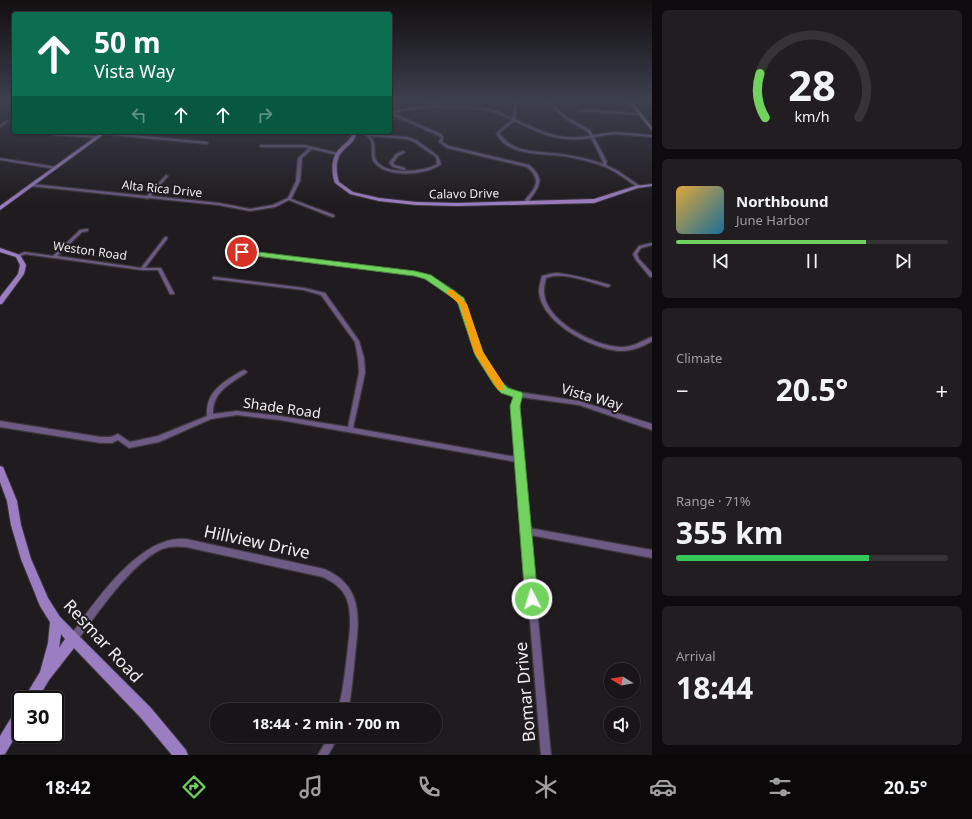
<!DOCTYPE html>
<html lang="en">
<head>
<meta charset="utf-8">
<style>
  body { margin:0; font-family:"Noto Sans",sans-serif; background:#211d20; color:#f1f3f6; height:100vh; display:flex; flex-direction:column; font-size:15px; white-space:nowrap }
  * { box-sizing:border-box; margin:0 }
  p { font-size:13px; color:#9f9ea1 }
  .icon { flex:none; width:22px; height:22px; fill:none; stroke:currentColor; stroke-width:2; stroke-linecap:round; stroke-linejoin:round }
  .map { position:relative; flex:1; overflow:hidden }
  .sheet { display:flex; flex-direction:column; gap:10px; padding:10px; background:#0d0b0d; width:320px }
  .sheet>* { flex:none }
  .banner { position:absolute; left:12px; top:12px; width:380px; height:122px; border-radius:4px; box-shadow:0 1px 3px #0004,0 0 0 1px #363336; background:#0b6e4f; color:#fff; overflow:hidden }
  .needle { width:26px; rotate:281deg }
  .buttons { position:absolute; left:604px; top:663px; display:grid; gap:8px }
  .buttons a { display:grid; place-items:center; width:36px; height:36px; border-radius:50%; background:#181417; box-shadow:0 1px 3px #0004,0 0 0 1px #363336; font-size:20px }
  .speed { position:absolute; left:12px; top:691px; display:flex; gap:8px; font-size:20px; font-weight:700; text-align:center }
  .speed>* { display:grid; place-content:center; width:52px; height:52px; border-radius:50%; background:#181417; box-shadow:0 1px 3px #0004,0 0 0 1px #363336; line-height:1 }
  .speed .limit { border:2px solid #111; border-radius:6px; background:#fff; color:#111 }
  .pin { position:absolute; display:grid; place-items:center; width:34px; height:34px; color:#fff; margin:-17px; border:2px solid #fff; border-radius:50%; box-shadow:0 1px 4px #0007 }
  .me { position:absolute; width:44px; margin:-22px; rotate:355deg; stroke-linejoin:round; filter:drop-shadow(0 0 3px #0008) }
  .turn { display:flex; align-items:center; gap:14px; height:84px; padding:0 16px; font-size:18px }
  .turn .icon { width:52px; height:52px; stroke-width:2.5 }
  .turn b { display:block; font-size:28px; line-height:34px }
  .lanes { display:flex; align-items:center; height:38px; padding:0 16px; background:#0003; justify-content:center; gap:20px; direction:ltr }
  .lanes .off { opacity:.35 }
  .big { font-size:30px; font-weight:700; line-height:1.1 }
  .sheet .widget { flex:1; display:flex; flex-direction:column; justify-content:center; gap:6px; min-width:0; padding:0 14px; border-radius:6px; background:#211d20 }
  .sheet .dial { align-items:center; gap:0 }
  .dial svg { height:104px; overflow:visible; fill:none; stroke:#363336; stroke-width:7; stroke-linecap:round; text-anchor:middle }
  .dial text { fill:#f1f3f6; stroke:none }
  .song { display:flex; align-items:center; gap:12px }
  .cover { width:48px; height:48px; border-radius:6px; background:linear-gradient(135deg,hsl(40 70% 55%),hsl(200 70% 35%)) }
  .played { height:4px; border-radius:2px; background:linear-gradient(90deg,#71d35e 70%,#363336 70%) }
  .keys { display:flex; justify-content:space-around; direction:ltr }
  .heat { display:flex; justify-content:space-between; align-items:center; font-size:22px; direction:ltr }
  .charge { height:6px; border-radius:3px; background:linear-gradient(90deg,#34c759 71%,#363336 0) }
  .trip { position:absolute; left:210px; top:703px; width:232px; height:40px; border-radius:20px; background:#181417; box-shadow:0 1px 3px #0004,0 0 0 1px #363336; font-weight:700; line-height:40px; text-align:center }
  .tab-bar { display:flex; height:64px; justify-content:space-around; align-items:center; background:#0a0809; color:#9f9ea1 }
  .tab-bar .icon { width:28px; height:28px }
  .tab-bar .selected { color:#71d35e }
  .tab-bar b { font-size:18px; color:#f1f3f6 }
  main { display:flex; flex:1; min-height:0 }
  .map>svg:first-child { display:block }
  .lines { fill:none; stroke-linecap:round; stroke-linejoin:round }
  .street-casing { stroke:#3d383c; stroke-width:2.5 }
  .secondary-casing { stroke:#3d383c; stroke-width:2 }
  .street { fill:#6d5b86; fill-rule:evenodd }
  .secondary { fill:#9b7dc3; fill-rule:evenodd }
  .route { fill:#71d35e; stroke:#49893d }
  .slow { fill:#f59e0b }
  .labels { text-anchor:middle; stroke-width:4; stroke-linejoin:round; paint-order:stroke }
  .far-street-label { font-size:12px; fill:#efebee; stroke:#201b1f }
  .street-label { font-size:14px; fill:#efebee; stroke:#201b1f }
  .near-street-label { font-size:17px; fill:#efebee; stroke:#201b1f }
</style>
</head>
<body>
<main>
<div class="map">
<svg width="652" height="755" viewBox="0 0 652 755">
  <rect width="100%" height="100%" fill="#201b1f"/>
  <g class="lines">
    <defs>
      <g id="street">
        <path d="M425 100H427L443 106H460L489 109 500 112 512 118 515 106 512 100H514L517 106 515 119C542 132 559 141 590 136L588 132 565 119 545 100H547L567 117 590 130 593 135 615 132 652 135V137L615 134 594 137 607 162 606 165 618 171 640 186 637 187C623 177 610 167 594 163 581 159 567 156 554 155 539 154 522 154 508 146 502 143 499 138 496 133L512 120C504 116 497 113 489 111 461 104 420 106 393 113L441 134 443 137 442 142 449 146 529 165C541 175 543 182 533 195 531 198 529 199 529 203L526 204 525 200C536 187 542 180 527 167L447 148 439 142 441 137 439 136 390 114V112C406 108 422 106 439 106ZM514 121C542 134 559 143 591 138L603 162V164C589 159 575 156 561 154 538 151 513 154 499 133Z"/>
        <polygon points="578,110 599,110 640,114 639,115 599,112 577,112"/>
        <polygon points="6,121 8,122 0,127 0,125"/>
        <polygon points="54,132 57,132 56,133 97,136 98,137 97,138 53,135"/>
        <polygon points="103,132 207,142 208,143 207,144 102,134"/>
        <path d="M356 132H360L368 134 407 137 416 140 438 156 441 164C426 176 386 178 374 162 369 155 376 142 367 136 364 134 359 133 356 132ZM370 136 407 139 414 142 436 157 437 164C424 172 385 176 376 160 372 152 378 145 370 136Z"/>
        <polygon points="261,145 304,145 338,153 338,155 337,155 312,149 302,158 300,181 291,199 334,215 334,217 332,217 289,200 275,207 250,211 219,205 149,198 147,199 145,198 31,186 29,185 31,184 147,196 166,175 168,176 167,177 151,196 219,203 250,209 273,205 288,198 296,181 298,158 309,148 304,147 260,147 260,145"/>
        <polygon points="403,151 405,152 404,153 398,156 393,163 395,165 405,168 405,170 404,170 393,167 389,163 396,154"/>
        <polygon points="0,158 56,167 58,168 56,169 0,160"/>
        <polygon points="87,229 88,229 88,231 82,232 57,256 141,268 165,237 167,237 167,239 145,268 161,268 174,293 174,294 170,294 158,270 142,270 25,254 18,257 16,256 24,252 53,256 80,230"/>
        <polygon points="652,243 652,245 641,248 637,254 639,259 652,273 652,277 650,277 636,260 633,254 639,246"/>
        <path d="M226 250 415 272C430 276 455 287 464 301 469 309 470 318 473 327 481 351 491 384 518 392L579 401 652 424V430L579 405 520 397 518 406 529 528 652 550V558L530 535 551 755H541L517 462 280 420 237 415 211 419 159 442 129 448 118 440 112 443H101L0 427V421L101 437H111L118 434 130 442 158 436 207 416C206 397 215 388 230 378 235 375 239 372 244 370L246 371 247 372 246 373C230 384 212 392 213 414L237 411 280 416 348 427 359 373 358 358 355 342 321 295 304 290 213 279V277H215L304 288 325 293 359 341 364 358 365 373 353 428 516 457 512 406 515 395C512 394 509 394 506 392 485 381 474 348 468 327 466 318 465 308 459 301 450 289 429 279 414 274L227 252 225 251Z"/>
        <path d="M557 273C575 275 592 280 610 285V286L608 287C591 283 564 271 546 278 545 282 544 286 544 290 543 320 594 346 620 347 632 348 641 341 652 337V341C643 347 631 351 620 351 592 349 541 323 539 291 539 286 541 280 542 276L550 274Z"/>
        <path d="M179 539H186L324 569C364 586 359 619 355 655 353 674 352 692 348 710H338C343 692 345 673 347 655 349 637 353 617 347 600 343 588 333 582 323 577L186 547C178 546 169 546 162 549 131 563 97 614 77 641L74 642 71 641 70 638 71 635C94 603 136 541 179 539Z"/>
        <polygon points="329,736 339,736 328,755 318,755"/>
      </g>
      <g id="secondary">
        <polygon points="627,100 631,100 652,127 652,131"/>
        <polygon points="102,132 107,132 0,210 0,206"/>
        <path d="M353 132H357C355 142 348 145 342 152 335 159 336 173 339 182L353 192 379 198 416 202 457 203 594 199 635 186 652 184V186L638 188 594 203 457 206 416 205 379 201 350 194 335 183C331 172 331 158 339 149 345 143 351 140 353 132Z"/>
        <polygon points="0,248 20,255 26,265 24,274 2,304 0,304 0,297 18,274 20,265 16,257 0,252"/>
        <path d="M0 466 3 467 17 501 21 525 31 559 48 598 60 617 151 708 186 750 188 755H172L141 718 74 648 49 680 37 700H23L40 672 48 643 50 622 40 606 21 559 11 525 7 501 0 482ZM61 634 65 639 59 648Z"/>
        <polygon points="21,708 21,727 5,754 0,755 0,736 16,710"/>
      </g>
    </defs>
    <use href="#street" class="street-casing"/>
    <use href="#secondary" class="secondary-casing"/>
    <use href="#street" class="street"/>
    <use href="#secondary" class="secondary"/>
  </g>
  <linearGradient id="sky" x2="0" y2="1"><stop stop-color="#120f11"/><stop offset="0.49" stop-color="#3c3f4d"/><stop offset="1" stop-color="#3c3f4d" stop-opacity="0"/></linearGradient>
  <rect width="652" height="205" fill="url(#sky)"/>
  <polygon class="route" points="242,250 415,271 431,275 464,298 483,352 500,380 508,388 521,392 523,394 520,406 538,599 536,604 532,606 527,604 525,599 510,406 513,397 501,393 494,385 475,355 457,301 425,279 414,276 240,254 239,252"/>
  <polygon class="slow" points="448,290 453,290 467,304 483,352 504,384 504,390 498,390 474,352 460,305 448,294"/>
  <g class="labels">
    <g class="far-street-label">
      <text transform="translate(162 189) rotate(6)" y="4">Alta Rica Drive</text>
      <text transform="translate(464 194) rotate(-1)" y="4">Calavo Drive</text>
      <text transform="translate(90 251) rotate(8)" y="4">Weston Road</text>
    </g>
    <g class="street-label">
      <text transform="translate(592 397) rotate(16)" y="5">Vista Way</text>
      <text transform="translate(282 408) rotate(8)" y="5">Shade Road</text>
    </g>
    <g class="near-street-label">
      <text transform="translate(257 542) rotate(12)" y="6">Hillview Drive</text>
      <text transform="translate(103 641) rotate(47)" y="6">Resmar Road</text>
      <text transform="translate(525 692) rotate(-95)" y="6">Bomar Drive</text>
    </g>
  </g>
</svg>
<div class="buttons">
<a><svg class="needle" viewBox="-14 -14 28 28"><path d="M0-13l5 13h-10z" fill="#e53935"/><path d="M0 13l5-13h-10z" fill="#9f9ea1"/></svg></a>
<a><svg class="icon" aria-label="sound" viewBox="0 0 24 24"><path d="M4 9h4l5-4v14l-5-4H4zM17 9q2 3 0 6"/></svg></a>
</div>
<div class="speed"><div class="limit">30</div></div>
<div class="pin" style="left:242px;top:252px;background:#d93025"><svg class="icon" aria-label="arrive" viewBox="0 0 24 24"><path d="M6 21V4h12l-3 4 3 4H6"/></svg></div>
<svg class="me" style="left:532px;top:599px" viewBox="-20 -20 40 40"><circle r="17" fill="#71d35e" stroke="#fff" stroke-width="3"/><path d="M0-11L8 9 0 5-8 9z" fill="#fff"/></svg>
<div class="trip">18:44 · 2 min · 700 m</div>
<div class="banner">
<div class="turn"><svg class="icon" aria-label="ahead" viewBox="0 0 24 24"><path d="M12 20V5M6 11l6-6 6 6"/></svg><div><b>50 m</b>Vista Way</div></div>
<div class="lanes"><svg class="icon off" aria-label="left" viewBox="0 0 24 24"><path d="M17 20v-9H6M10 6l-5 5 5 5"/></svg><svg class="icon" aria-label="ahead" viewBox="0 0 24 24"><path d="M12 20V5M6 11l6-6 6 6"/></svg><svg class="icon" aria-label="ahead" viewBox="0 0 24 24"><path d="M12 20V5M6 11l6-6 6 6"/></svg><svg class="icon off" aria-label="right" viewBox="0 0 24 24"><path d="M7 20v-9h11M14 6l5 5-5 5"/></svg></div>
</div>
</div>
<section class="sheet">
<div class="widget dial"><svg viewBox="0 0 100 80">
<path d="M14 69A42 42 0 1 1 86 69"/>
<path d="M14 69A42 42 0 0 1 10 35" stroke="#71d35e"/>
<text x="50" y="56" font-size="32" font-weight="700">28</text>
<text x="50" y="72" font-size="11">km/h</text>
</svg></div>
<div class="widget">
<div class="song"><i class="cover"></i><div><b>Northbound</b><p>June Harbor</p></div></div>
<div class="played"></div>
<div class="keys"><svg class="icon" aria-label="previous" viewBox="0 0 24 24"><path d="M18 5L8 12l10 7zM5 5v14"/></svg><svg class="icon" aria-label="pause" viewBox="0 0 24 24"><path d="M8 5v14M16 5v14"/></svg><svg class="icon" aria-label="next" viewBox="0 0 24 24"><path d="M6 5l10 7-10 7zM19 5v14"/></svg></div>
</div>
<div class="widget"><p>Climate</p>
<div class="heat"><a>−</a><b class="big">20.5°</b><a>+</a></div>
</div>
<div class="widget"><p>Range · 71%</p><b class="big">355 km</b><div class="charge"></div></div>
<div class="widget"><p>Arrival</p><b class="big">18:44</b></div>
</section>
</main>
<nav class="tab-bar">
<b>18:42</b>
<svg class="icon selected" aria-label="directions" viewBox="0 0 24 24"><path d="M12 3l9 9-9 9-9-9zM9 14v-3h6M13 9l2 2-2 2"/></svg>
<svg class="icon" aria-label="music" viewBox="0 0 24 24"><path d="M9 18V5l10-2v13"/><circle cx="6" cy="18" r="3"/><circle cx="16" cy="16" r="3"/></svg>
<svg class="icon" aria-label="phone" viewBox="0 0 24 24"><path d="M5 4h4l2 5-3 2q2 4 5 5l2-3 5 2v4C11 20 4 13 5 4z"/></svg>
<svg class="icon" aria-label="climate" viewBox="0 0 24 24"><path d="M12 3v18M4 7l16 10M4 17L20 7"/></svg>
<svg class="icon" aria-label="car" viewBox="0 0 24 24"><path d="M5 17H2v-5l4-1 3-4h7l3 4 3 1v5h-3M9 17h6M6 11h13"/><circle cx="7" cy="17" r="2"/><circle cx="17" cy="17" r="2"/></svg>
<svg class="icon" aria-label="filters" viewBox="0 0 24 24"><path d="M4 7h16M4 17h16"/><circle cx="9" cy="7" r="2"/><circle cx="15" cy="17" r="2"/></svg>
<b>20.5°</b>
</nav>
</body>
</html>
